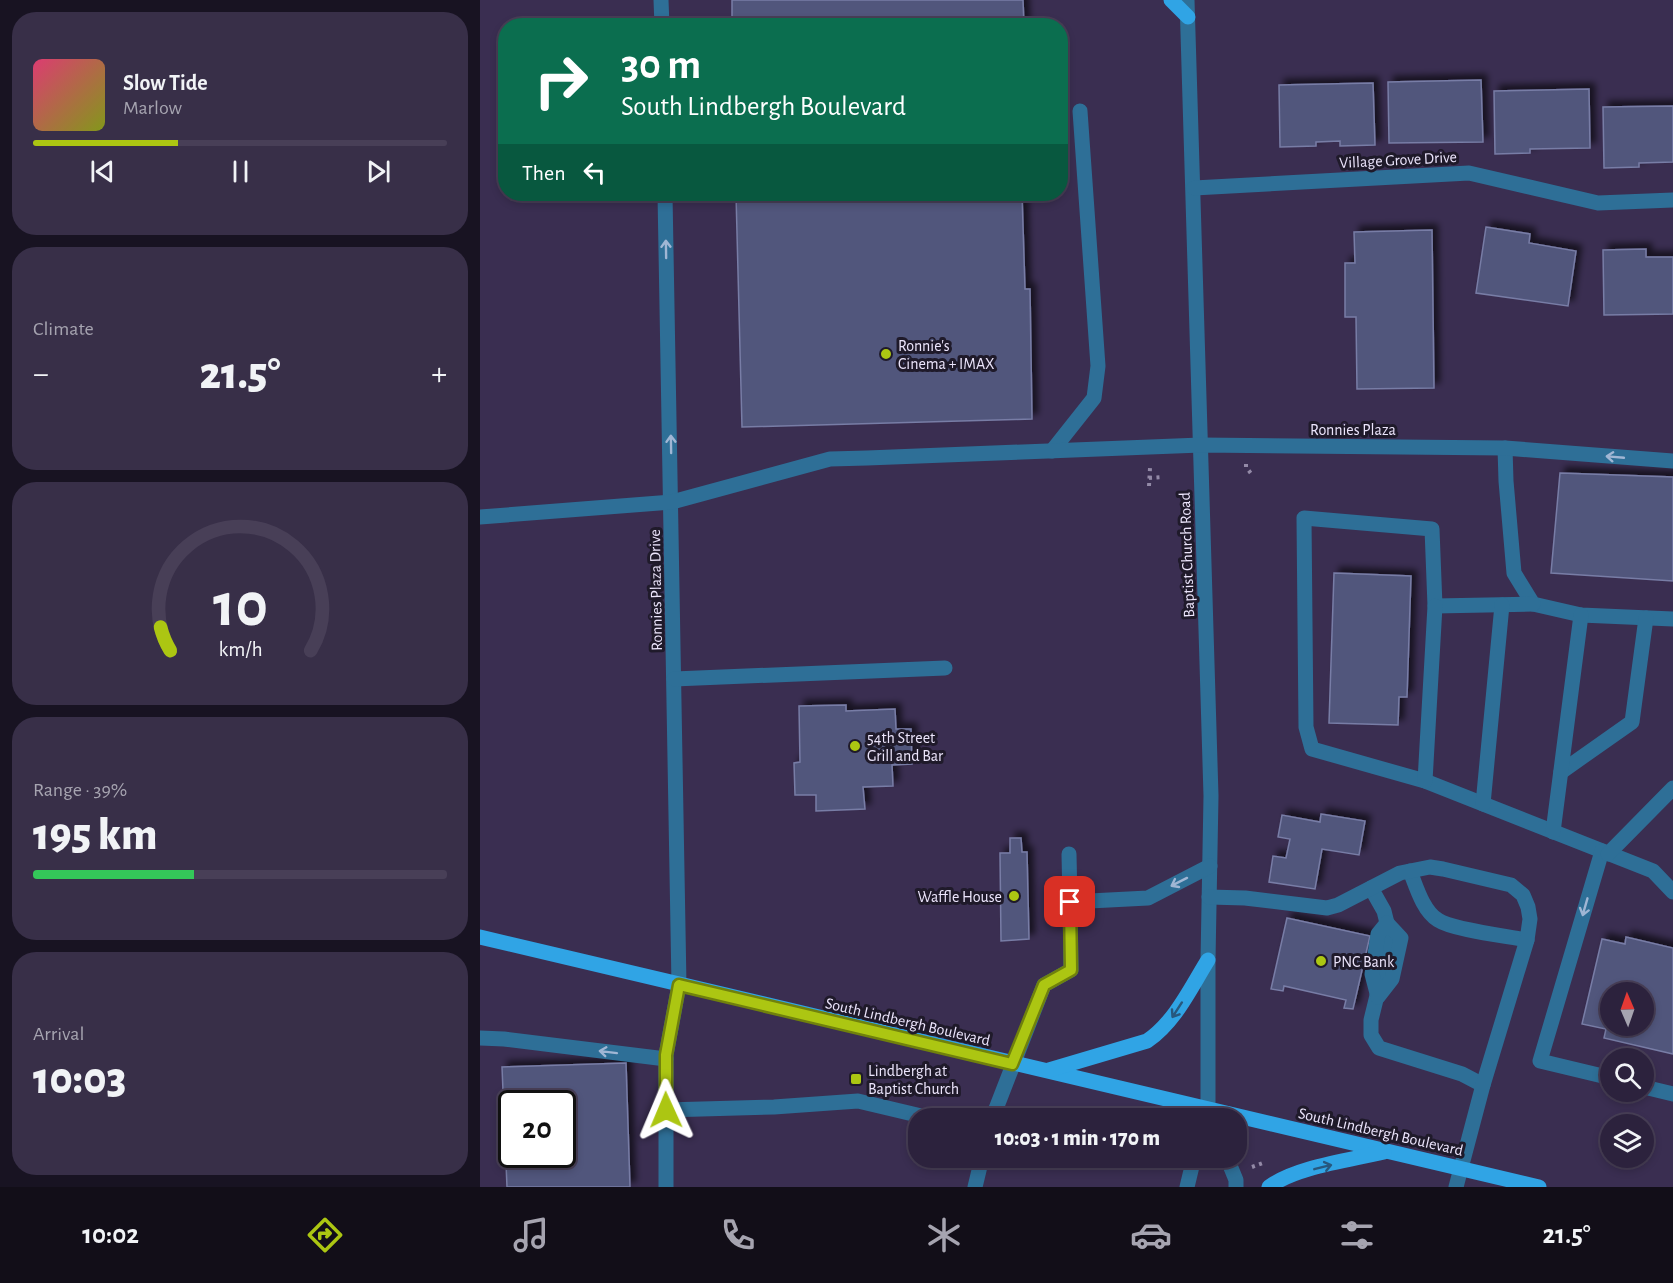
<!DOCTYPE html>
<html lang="en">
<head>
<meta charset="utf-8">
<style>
  body { margin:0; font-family:"Alegreya Sans",sans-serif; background:#382f48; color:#f1f3f6; height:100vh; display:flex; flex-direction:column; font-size:22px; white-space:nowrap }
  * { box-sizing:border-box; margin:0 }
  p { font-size:20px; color:#a6a4b0 }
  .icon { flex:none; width:33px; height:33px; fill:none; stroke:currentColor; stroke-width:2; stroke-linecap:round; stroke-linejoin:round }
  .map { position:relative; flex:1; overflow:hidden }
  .side { display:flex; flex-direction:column; gap:12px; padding:12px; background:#181322; width:480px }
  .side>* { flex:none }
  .guide { position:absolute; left:18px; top:18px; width:570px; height:183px; border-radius:24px; box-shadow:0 3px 9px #0003,0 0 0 2px #483f57; background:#0b6e4f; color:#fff; overflow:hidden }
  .needle { width:39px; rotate:358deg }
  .controls { position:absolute; left:1120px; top:982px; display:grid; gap:12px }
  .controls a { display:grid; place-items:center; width:54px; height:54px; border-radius:50%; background:#2c223d; box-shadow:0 3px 9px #0003,0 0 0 2px #483f57; font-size:30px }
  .speed { position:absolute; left:18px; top:1090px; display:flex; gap:12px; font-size:30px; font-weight:700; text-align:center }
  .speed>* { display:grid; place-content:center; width:78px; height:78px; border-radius:50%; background:#2c223d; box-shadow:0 3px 9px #0003,0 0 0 2px #483f57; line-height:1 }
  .speed .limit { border:3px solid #111; border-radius:9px; background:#fff; color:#111 }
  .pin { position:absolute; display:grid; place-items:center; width:51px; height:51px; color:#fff; margin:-26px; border-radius:12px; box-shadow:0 3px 9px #0006 }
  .me { position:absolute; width:66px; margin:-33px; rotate:359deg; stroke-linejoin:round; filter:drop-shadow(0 0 4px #0008) }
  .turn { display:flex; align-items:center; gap:21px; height:126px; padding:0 24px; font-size:27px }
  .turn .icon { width:78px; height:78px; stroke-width:2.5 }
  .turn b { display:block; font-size:42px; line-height:51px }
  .then { display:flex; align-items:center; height:57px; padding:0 24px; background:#0003; gap:12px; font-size:22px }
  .big { font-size:45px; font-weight:800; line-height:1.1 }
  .side .card { flex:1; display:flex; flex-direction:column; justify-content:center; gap:9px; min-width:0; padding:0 21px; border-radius:24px; background:#382f48 }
  .side .dial { align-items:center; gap:0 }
  .dial svg { height:156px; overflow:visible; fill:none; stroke:#483f57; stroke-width:7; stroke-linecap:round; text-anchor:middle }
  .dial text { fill:#f1f3f6; stroke:none }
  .song { display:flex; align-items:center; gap:18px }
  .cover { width:72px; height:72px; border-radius:9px; background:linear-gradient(135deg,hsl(340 70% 55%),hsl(70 70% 35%)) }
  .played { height:6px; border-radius:3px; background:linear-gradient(90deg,#acc612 35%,#483f57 35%) }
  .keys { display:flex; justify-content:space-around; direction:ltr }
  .heat { display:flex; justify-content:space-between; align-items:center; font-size:33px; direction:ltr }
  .charge { height:9px; border-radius:4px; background:linear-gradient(90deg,#34c759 39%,#483f57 0) }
  .trip { position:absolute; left:428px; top:1108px; width:339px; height:60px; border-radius:24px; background:#2c223d; box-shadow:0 3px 9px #0003,0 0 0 2px #483f57; font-weight:800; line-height:60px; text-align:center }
  .dock { display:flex; height:96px; justify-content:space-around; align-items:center; background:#120e18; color:#a6a4b0 }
  .dock .icon { width:42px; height:42px }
  .dock .current { color:#acc612 }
  .dock b { font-size:27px; color:#f1f3f6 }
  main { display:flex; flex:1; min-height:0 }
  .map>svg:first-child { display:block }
  .building { fill:#51567c; stroke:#787da6; stroke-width:1.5; fill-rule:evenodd; filter:url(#shadow) }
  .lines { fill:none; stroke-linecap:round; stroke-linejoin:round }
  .path { stroke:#938aa7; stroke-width:4; stroke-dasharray:3 4.5; stroke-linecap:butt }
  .minor { stroke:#2e6f97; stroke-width:15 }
  .major { stroke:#30a4e5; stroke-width:15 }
  .oneway { stroke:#a0b6d4 }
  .oneway2 { stroke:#27587e }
  .route-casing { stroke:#70810c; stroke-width:15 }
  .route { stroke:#acc612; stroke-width:10 }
  .poi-dot { fill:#acc612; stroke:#1f1a2a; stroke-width:2 }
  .labels { text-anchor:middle; stroke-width:6; stroke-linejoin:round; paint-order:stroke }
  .street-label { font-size:16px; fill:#ece5fc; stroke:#1f1a2a }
  .poi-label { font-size:16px; fill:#ece5fc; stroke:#1f1a2a; text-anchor:start }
</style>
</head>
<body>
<main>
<section class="side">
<div class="card">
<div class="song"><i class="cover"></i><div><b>Slow Tide</b><p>Marlow</p></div></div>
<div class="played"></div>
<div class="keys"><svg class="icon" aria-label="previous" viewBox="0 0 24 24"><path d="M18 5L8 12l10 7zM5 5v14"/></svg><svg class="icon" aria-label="pause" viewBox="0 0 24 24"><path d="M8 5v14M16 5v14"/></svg><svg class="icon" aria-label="next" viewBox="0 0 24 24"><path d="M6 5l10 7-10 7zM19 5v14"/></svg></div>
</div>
<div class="card"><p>Climate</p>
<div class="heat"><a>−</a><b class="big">21.5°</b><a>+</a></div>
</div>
<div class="card dial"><svg viewBox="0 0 100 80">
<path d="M14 69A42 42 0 1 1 86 69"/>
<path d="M14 69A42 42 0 0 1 9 57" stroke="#acc612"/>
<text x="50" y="56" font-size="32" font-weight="700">10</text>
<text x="50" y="72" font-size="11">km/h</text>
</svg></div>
<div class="card"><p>Range · 39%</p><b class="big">195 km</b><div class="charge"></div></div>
<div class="card"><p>Arrival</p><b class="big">10:03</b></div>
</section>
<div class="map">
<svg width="1193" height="1187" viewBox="0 0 1193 1187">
  <defs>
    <filter id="shadow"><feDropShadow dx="5.5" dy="-5.5" stdDeviation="3" flood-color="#0009"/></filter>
  </defs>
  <rect width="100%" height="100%" fill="#3a2e51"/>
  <g class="building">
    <polygon points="252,0 543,0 544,26 252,26"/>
    <polygon points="1001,80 1003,142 909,143 908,82"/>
    <polygon points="893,83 895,145 860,146 860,141 836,142 836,146 800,147 799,85"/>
    <polygon points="1109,89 1110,148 1050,149 1050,153 1015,154 1014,91"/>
    <polygon points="1193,106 1193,162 1159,163 1159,167 1124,168 1123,107"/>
    <polygon points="256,194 542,194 545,289 550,289 552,419 262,427"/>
    <polygon points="1006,227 1050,234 1049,243 1096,251 1088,306 996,293"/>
    <polygon points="952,230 954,388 877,389 876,317 865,317 865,263 875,263 874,232"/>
    <polygon points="1166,249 1166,257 1193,257 1193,314 1124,315 1123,250"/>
    <polygon points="1080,473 1193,477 1193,581 1071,573"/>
    <polygon points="854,573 931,576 927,697 919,697 918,725 849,723"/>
    <polygon points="366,705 366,711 415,709 416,729 431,729 432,764 412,765 413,786 383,787 385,809 336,811 336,795 315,795 314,763 320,762 319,706"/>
    <polygon points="841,814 885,821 879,855 842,849 835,889 789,882 793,856 806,858 810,839 798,837 802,815 840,822"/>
    <polygon points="530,838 541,838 542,852 547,852 549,939 521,941 520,853 530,853"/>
    <polygon points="807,918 890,936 873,1009 864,1008 866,1000 804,986 803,991 791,989"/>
    <path d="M1146 937 1193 948V1054L1124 1038 1126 1029 1102 1024 1122 939 1145 944ZM1131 993H1164V1026H1131Z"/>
    <path d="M146 1063 150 1187H27L22 1067ZM32 1104H82V1155H32Z"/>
  </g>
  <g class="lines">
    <g class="path">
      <polyline points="766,464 766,467 773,476"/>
      <polyline points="669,478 682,477"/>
      <polyline points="669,486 670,468"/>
      <polyline points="772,1167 786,1162"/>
    </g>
    <g class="minor">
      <polyline points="181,0 182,26"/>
      <polyline points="707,0 731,796 728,960 728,1109 726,1119"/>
      <polyline points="714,188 989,173 1118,203 1193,200"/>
      <polyline points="185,194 199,985 186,1055 186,1187"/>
      <polyline points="1025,448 1026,481 1034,573 1053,604 1101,615 1193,619"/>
      <polyline points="572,451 614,398 618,366 600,111"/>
      <polyline points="0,517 192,502 350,459 387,458 721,445 1025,448 1193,461"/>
      <polyline points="1053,604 955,606 952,529 824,518 826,727 832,749 945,781 1173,871 1193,892"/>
      <polyline points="194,679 465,668"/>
      <polyline points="1081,772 1152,722 1166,618"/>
      <polyline points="945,781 955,606"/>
      <polyline points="1003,804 1022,605"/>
      <polyline points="1073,832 1101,615"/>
      <polyline points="1122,851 1060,1061 1131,1078"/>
      <polyline points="589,854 590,902"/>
      <polyline points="1128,854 1193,788"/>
      <path d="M930 871C936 886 943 911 958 920 973 930 1027 936 1047 940"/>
      <polyline points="891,888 904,911 908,927 906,959 891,1020 891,1035 899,1048 982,1074 1003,1085"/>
      <polyline points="729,897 765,898 847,908 858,905 920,873 950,867 963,869 1031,885 1043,895 1048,907 1050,919 1047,940 1003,1085 976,1187"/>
      <polygon points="907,923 921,938 912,979 898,997 892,974 898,934"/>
      <polyline points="0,1038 24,1039 186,1059"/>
      <polyline points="1164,1087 1193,1094"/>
      <polyline points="186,1110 294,1107 378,1101 454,1119"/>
      <polyline points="512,1119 564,985 591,970 590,902 668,898 730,866"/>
      <polyline points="747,1158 756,1180 756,1187"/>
      <polyline points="495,1187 502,1158"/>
      <polyline points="707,1187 714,1158"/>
    </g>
    <g class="major">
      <polyline points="691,0 708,17"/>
      <polyline points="0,937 1059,1187"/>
      <path d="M569 1070 667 1041C695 1022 710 989 728 960"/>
      <path d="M789 1187C815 1167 871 1160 904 1152"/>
    </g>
  </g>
  <defs><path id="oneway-shaft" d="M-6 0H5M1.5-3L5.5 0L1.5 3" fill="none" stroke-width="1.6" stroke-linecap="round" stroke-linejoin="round" transform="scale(1.5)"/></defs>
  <g class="oneway">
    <use href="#oneway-shaft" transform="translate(186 249) rotate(-91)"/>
    <use href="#oneway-shaft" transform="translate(191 444) rotate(-91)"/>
    <use href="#oneway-shaft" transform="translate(1135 457) rotate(-175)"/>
    <use href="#oneway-shaft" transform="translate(699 882) rotate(153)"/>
    <use href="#oneway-shaft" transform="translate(1105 907) rotate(106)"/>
    <use href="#oneway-shaft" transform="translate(128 1052) rotate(-173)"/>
  </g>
  <g class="oneway2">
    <use href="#oneway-shaft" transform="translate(697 1010) rotate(123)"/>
    <use href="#oneway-shaft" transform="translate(843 1167) rotate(-14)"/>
  </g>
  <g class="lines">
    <defs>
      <polyline id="route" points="186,1110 186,1055 199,985 532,1064 564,985 591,970 590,902"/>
    </defs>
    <use href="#route" class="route-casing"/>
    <use href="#route" class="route"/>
  </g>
  <g class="poi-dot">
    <circle cx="406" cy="354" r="6"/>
    <circle cx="375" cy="746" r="6"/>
    <circle cx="534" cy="896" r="6"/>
    <circle cx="841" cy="961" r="6"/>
    <rect x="370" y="1073" width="12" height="12" rx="3"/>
  </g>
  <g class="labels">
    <g class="street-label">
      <text transform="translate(918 159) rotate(-3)" y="6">Village Grove Drive</text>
      <text x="873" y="435">Ronnies Plaza</text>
      <text transform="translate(706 555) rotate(-92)" y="6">Baptist Church Road</text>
      <text transform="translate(175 590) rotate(-91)" y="6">Ronnies Plaza Drive</text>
      <text transform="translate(428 1021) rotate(13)" y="6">South Lindbergh Boulevard</text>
      <text transform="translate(901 1131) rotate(13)" y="6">South Lindbergh Boulevard</text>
    </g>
    <g class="poi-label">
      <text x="418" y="351">Ronnie's<tspan x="418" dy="18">Cinema + IMAX</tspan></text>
      <text x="387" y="743">54th Street<tspan x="387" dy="18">Grill and Bar</tspan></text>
      <text x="522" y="902" text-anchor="end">Waffle House</text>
      <text x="853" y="967">PNC Bank</text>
      <text x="388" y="1076">Lindbergh at<tspan x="388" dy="18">Baptist Church</tspan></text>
    </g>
  </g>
</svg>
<div class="controls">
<a><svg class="needle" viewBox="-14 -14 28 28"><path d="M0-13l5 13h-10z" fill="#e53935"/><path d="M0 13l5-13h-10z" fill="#a6a4b0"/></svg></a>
<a><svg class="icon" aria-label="search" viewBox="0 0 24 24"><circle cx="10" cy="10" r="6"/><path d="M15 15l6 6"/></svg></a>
<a><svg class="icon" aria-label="layers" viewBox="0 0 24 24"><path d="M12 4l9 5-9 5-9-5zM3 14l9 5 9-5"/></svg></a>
</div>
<div class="speed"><div class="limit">20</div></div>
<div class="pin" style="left:590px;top:902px;background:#d93025"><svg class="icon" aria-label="arrive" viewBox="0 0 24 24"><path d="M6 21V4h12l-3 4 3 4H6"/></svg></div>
<svg class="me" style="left:186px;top:1110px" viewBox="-20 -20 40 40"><path d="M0-17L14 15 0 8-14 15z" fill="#acc612" stroke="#fff" stroke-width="4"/></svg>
<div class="trip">10:03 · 1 min · 170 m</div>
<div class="guide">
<div class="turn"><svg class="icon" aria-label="right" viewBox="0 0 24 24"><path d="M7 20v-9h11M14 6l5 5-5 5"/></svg><div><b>30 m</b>South Lindbergh Boulevard</div></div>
<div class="then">Then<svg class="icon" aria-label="left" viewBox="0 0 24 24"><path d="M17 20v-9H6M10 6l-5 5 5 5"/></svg></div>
</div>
</div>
</main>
<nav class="dock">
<b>10:02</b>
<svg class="icon current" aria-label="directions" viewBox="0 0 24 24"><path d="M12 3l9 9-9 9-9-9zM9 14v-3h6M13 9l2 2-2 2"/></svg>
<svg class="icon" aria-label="music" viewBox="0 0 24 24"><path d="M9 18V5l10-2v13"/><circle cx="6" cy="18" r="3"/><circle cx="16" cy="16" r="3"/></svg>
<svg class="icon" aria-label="phone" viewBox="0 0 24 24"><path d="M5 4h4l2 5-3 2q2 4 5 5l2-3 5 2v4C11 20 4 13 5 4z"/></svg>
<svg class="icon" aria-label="climate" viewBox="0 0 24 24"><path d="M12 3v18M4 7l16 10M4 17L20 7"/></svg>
<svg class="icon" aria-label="car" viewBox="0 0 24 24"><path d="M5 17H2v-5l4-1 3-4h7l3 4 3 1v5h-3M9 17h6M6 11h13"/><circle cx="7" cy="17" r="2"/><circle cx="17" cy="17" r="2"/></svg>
<svg class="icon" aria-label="filters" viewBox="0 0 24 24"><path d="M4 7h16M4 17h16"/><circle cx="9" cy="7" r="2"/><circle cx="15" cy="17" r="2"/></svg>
<b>21.5°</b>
</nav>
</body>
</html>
